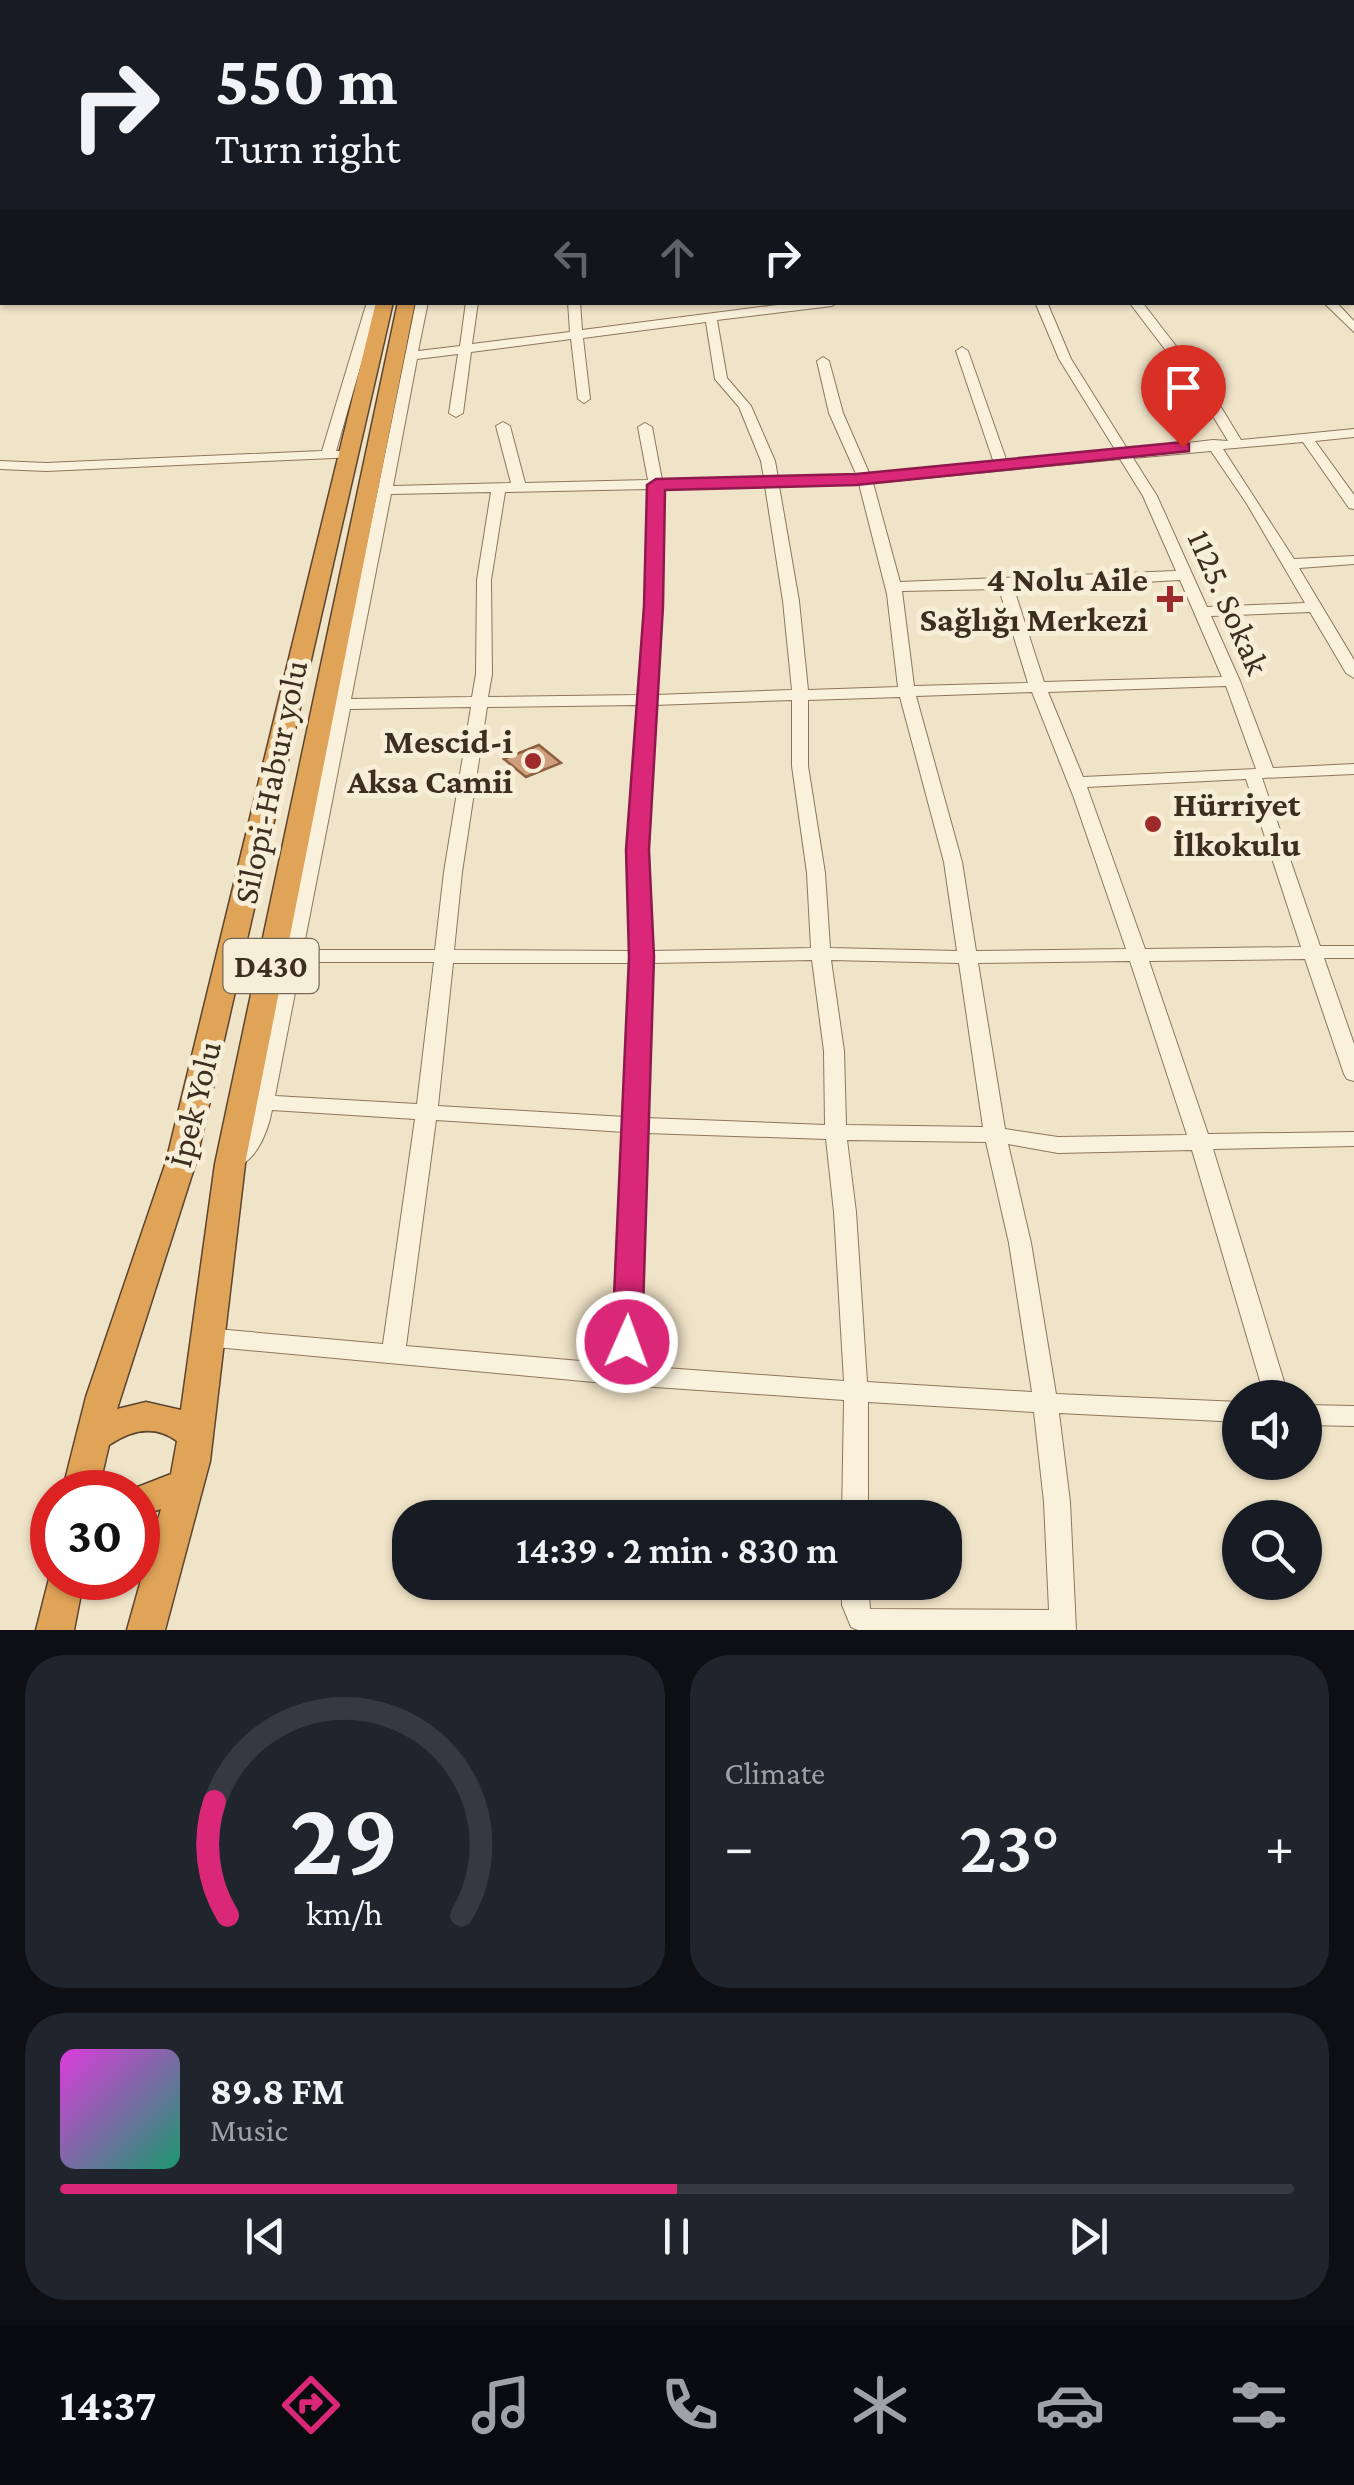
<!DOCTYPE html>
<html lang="en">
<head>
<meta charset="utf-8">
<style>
  body { margin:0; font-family:"Crimson Pro",serif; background:#20242c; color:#f1f3f6; height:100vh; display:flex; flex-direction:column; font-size:38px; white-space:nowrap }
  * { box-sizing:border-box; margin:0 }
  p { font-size:32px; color:#9ea1a6 }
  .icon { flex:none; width:55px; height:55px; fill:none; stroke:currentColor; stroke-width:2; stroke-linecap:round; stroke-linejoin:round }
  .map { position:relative; height:1630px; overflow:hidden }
  .details { display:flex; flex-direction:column; gap:25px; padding:25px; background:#0d0f14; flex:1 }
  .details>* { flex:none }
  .top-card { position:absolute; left:0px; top:0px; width:1355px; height:305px; box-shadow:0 2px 8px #0004; background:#171b24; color:#f1f3f6; overflow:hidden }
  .fabs { position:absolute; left:1222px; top:1380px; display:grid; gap:20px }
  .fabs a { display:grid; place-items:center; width:100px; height:100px; border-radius:50%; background:#171b24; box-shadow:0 2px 8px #0004; font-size:50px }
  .speed { position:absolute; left:30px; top:1470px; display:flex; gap:20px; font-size:50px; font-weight:700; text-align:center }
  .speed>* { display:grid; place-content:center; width:130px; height:130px; border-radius:50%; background:#171b24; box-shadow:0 2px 8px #0004; line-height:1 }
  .speed .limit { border:15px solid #d22; background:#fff; color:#111 }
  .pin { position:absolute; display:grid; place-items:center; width:85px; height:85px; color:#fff; margin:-102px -42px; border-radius:50% 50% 50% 0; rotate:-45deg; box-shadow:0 0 10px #0007 }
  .pin .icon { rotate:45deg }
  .me { position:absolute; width:110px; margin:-55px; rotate:2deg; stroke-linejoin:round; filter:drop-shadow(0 0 8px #0008) }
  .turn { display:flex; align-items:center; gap:35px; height:210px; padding:0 50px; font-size:45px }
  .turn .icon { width:130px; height:130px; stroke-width:2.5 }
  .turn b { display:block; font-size:70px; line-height:85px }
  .lanes { display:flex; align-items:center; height:95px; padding:0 50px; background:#0003; justify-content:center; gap:50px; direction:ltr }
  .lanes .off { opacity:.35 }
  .big { font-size:75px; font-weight:600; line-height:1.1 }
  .details .tile { flex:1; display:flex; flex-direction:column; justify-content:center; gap:15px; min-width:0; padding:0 35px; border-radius:40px; background:#20242c }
  .details .dial { align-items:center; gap:0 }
  .dial svg { height:260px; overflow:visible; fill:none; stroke:#363941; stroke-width:7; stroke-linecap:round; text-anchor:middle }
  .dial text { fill:#f1f3f6; stroke:none }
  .song { display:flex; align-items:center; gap:30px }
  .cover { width:120px; height:120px; border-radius:15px; background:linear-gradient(135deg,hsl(300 70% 55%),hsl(160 70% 35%)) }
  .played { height:10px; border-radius:5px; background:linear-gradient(90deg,#db2777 50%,#363941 50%) }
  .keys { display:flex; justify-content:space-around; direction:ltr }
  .heat { display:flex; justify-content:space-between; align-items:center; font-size:55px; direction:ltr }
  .details .tiles { flex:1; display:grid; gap:25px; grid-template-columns:1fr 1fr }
  .tile:last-child { grid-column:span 2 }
  .trip { position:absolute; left:392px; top:1500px; width:570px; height:100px; border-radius:40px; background:#171b24; box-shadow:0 2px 8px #0004; font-weight:600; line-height:100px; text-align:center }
  .dock { display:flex; height:160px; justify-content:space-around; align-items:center; background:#090b0e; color:#9ea1a6 }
  .dock .icon { width:70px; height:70px }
  .dock .on { color:#db2777 }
  .dock b { font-size:45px; color:#f1f3f6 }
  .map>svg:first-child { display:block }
  .building { fill:#cf9f7d; stroke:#8d5f41; stroke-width:2.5 }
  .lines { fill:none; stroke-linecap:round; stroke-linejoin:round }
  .minor-casing { stroke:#8d765c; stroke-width:2 }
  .highway-casing { stroke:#5b4430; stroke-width:3 }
  .minor { fill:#faf1dc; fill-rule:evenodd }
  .highway { fill:#e0a458; fill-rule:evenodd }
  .route { fill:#db2777; stroke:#8e194d; stroke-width:2.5 }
  .poi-dot { fill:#9e2a2b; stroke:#f7eed8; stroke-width:4 }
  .labels { text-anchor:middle; stroke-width:10; stroke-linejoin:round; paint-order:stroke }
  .shield { fill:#f7eed8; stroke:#756857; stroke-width:2.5 }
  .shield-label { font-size:32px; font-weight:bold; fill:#3d2e20 }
  .poi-label { font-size:35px; font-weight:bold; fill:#3d2e20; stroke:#f7eed8; text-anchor:end }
  .street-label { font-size:35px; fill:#3d2e20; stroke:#f7eed8 }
</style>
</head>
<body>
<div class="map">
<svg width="1354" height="1630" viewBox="0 0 1354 1630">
  <rect width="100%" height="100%" fill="#f0e4c8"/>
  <polygon class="building" points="539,745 561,763 526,777 504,759"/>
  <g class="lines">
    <defs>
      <g id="minor">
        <polygon points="0,0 12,0 0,4"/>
        <rect x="478" y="0" width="8" height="2"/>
        <polygon points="756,0 765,0 766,2 758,2"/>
        <polygon points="893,0 903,0 904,2 895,2"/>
        <rect x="1352" y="72" width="2" height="6"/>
        <polygon points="2,93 2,105 0,106 0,94"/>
        <polygon points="1352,108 1354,109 1354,115 1352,115"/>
        <rect x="1352" y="194" width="2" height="7"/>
        <polygon points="1352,223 1354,223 1352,230"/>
        <polygon points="367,302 379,302 336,451 356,451 356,457 46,471 0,469 0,461 46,463 322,451"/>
        <path d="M416 302H428L418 351 460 346 466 302H478L472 344 570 332 568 302H580L582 330 800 302H838L832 306 717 320 727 378 751 406 775 461 778 478 857 476 829 413 817 361 823 357 829 361 843 413 870 475 994 463 956 351 962 347 968 351 1007 462 1116 451 1059 359 1035 302H1047L1071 359 1128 450 1213 440 1228 441 1202 398 1129 302H1142L1213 394 1241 440 1354 429V437L1315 441 1354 495V509L1349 508 1303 442 1223 449 1294 559 1354 556V564L1299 568 1354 660V678L1346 673 1310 612 1211 616 1240 681 1273 768 1354 764V774L1262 778 1320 946H1354V958H1324L1354 1044V1081L1347 1079 1344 1074 1305 959 1149 961 1208 1134 1354 1132V1146L1213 1149 1289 1398H1265L1192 1150 1058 1153 1008 1144 1031 1243 1056 1394 1240 1402V1422L1059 1413 1070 1502 1076 1630H858L851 1627 842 1605V1582H868L870 1609 1049 1610 1044 1502 1034 1412 868 1402V1518H842L844 1400 626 1385 205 1346 197 1343 193 1337 197 1331 205 1328 383 1344 415 1119 272 1110C268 1132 253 1172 226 1166L223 1161C237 1141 247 1134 252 1109L236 1106 233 1101 236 1096 255 1095 282 959 280 956 284 952ZM706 322 715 379 739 407 761 461 764 478 662 480 652 427 645 423 638 427 648 480 525 483 510 426 503 422 496 426 511 483 393 486 417 359 458 354 449 413 456 417 463 413 471 352 571 339 578 399 584 403 590 399 583 338ZM1211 451 1247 504 1305 603 1207 607 1157 496 1133 458ZM1120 459 1143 496 1176 571 900 582 873 483ZM859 484 887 594 898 687 808 690 799 601 779 486ZM765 486 783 601 792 690 655 695 663 537V488ZM649 489V537L638 695 488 697 492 674 491 580 505 492ZM491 492 477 580 476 674 472 697 351 699 391 494ZM1180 580 1222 677 1044 682 1014 589ZM999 589 1028 683 914 686 902 591ZM1226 686 1256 769 1083 777 1048 692ZM1032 692 1074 798 1126 949 976 951 962 862 916 696ZM900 697 944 862 957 951 830 948 825 873 808 766V700ZM792 700V766L807 873 811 948 651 951 646 850 654 705ZM638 705 628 850 632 951 454 950 462 872 487 707ZM471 707 444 872 435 950H303L350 709ZM1246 779 1301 947 1145 949 1087 787ZM812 960 824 1051 825 1125 646 1118 651 963ZM831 960 959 963 983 1127 846 1125 844 1051ZM1130 961 1187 1135 1058 1137 1005 1129 978 963ZM301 962H434L417 1104 275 1096ZM453 963H632L625 1117 438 1106ZM436 1120 625 1132 615 1364 406 1346ZM646 1133 826 1139 834 1212 844 1381 638 1366ZM847 1140 986 1142 1009 1243 1032 1392 867 1382 856 1212Z"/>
        <polygon points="1323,302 1336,302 1354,321 1354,332"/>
        <polygon points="1305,1405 1354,1406 1354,1426 1305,1425"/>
      </g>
      <g id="highway">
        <rect x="448" y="0" width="12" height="2"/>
        <path d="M376 302H393L196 1162 117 1409 146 1402 181 1410 215 1164 398 302H415L245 1164 210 1461 165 1630H127L161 1509 138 1517V1492H125L171 1474 177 1441C154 1424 131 1430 109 1445L98 1492H62L86 1397 166 1162Z"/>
        <polygon points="52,1567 52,1578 84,1578 74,1630 36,1630"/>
      </g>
    </defs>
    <use href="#minor" class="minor-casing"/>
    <use href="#highway" class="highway-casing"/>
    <use href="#minor" class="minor"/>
    <use href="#highway" class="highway"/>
  </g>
  <polygon class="route" points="1183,442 1189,444 1189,451 856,485 665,490 663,606 649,850 654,957 642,1342 638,1351 627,1354 617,1351 612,1342 629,957 626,850 644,606 647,485 656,479 856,474"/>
  <g class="poi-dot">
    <path d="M1165 584h10v10h10v10h-10v10h-10v-10h-10v-10h10z"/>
    <circle cx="533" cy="761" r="10"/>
    <circle cx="1153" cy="824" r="10"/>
  </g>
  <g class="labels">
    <rect class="shield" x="223.5" y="939" width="95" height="54" rx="8"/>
    <g class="shield-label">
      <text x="271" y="977">D430</text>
    </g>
    <g class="poi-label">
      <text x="1148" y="591">4 Nolu Aile<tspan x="1148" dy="40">Sağlığı Merkezi</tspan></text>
      <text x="513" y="753">Mescid-i<tspan x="513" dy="40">Aksa Camii</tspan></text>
      <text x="1173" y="816" text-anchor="start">Hürriyet<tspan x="1173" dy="40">İlkokulu</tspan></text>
    </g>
    <g class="street-label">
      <text transform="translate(1229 602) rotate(66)" y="12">1125. Sokak</text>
      <text transform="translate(270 782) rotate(-78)" y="12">Silopi-Habur yolu</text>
      <text transform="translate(194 1104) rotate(-76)" y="12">İpek Yolu</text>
    </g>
  </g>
</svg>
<div class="fabs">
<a><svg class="icon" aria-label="sound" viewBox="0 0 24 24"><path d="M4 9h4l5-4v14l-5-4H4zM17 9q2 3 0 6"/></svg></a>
<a><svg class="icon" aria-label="search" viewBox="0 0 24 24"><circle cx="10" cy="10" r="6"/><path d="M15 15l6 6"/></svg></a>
</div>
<div class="speed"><div class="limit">30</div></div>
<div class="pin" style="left:1183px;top:447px;background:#d93025"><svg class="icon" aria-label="arrive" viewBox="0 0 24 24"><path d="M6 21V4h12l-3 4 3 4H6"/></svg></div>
<svg class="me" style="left:627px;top:1342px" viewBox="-20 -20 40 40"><circle r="17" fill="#db2777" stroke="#fff" stroke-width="3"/><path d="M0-11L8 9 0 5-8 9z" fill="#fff"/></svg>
<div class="trip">14:39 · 2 min · 830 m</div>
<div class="top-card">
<div class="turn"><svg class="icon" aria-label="right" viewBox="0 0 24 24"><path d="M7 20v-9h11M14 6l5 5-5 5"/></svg><div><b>550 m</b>Turn right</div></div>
<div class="lanes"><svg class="icon off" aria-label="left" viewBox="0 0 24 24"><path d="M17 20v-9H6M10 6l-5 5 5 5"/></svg><svg class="icon off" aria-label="ahead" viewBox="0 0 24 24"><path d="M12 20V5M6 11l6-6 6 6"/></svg><svg class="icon" aria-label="right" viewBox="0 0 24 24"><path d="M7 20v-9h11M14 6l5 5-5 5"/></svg></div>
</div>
</div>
<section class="details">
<div class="tiles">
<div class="tile dial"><svg viewBox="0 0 100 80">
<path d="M14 69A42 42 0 1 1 86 69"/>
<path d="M14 69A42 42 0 0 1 10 34" stroke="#db2777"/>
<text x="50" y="56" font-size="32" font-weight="700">29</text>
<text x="50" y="72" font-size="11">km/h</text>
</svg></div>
<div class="tile"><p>Climate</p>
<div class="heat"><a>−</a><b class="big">23°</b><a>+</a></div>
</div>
<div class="tile">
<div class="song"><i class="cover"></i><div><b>89.8 FM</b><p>Music</p></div></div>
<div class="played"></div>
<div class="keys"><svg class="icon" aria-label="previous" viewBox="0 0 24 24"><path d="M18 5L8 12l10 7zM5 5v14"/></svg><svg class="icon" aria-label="pause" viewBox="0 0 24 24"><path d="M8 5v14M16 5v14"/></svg><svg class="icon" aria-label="next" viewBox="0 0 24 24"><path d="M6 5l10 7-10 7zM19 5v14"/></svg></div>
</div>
</div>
</section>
<nav class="dock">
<b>14:37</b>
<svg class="icon on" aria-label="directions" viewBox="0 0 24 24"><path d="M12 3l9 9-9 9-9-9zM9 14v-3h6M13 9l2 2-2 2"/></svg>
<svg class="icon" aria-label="music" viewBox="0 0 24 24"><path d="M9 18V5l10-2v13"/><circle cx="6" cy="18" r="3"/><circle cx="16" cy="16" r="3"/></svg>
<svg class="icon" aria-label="phone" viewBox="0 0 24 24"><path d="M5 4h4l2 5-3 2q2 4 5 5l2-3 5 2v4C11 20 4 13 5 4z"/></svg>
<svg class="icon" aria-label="climate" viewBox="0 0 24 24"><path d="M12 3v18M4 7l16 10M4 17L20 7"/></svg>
<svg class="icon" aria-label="car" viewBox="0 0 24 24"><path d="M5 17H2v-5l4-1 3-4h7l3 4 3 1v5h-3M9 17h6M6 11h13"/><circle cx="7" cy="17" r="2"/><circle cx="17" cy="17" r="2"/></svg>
<svg class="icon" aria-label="filters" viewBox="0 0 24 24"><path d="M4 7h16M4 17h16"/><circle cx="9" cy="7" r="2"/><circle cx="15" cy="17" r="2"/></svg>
</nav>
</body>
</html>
